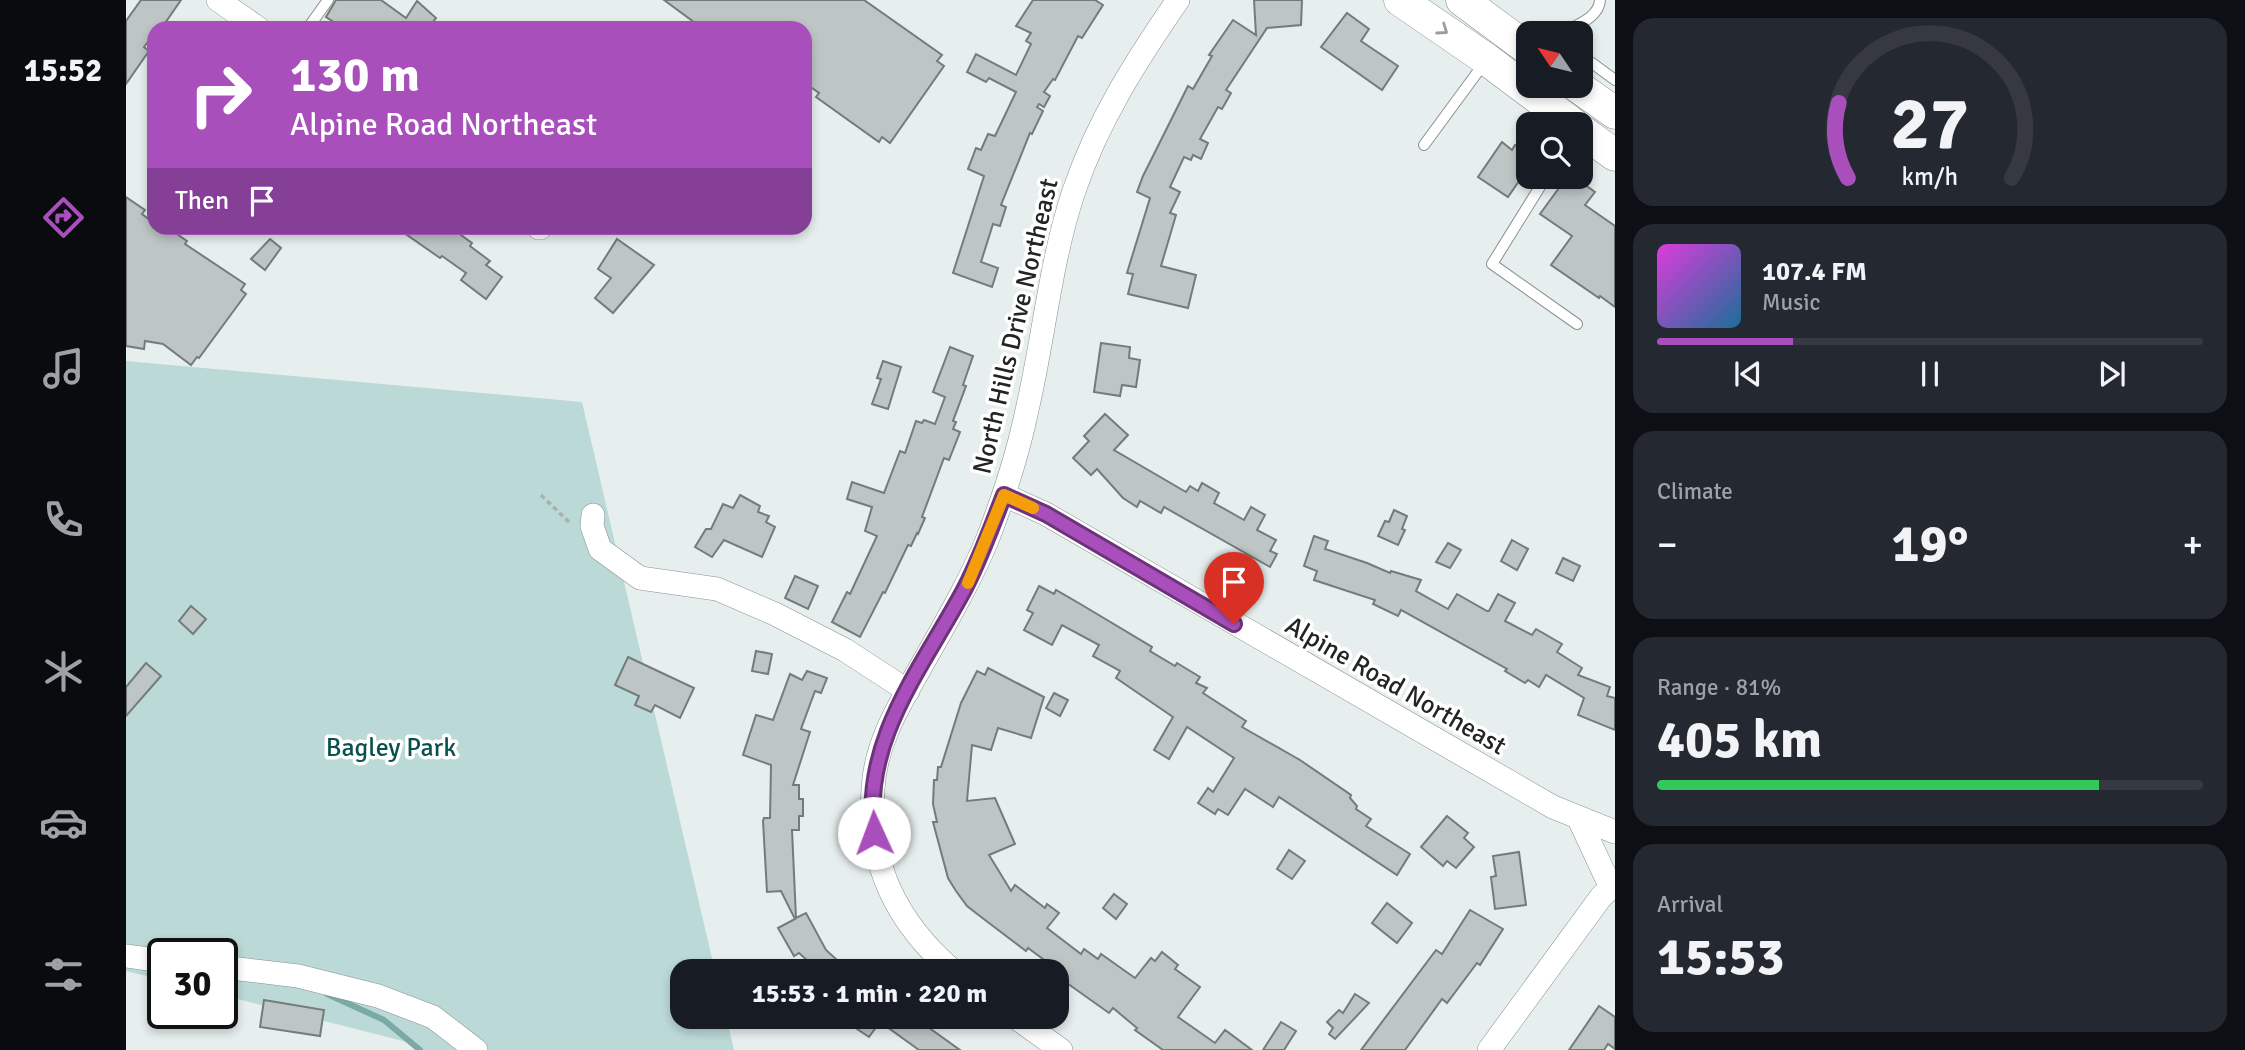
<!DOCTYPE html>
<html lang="en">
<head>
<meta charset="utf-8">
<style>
  body { margin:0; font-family:Signika,sans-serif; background:#242831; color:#f1f3f6; height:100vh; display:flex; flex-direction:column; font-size:26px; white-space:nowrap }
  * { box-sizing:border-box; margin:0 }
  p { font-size:23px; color:#9ea1a6 }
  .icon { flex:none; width:38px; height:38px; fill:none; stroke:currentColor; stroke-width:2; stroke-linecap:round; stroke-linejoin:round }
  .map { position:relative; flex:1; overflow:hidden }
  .side { display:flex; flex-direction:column; gap:18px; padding:18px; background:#0d0f14; width:630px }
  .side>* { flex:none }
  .banner { position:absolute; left:21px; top:21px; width:665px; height:214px; border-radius:21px; box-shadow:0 4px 10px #0003; background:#a84fbc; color:#fff; overflow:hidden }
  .needle { width:46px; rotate:305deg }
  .controls { position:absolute; left:1390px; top:21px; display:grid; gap:14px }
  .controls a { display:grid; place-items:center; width:77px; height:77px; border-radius:14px; background:#171b24; box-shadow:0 4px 10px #0003; font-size:35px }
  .speed { position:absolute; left:21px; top:938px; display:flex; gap:14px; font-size:35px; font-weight:700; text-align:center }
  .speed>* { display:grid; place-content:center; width:91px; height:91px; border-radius:50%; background:#171b24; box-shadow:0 4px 10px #0003; line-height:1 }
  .speed .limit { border:4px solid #111; border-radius:10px; background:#fff; color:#111 }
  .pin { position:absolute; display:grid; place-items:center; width:60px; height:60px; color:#fff; margin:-72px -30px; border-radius:50% 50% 50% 0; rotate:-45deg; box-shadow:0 0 7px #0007 }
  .pin .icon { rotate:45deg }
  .me { position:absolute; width:77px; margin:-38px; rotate:358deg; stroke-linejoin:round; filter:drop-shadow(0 0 5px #0008) }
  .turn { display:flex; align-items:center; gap:24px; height:147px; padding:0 28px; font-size:32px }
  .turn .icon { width:91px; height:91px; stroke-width:2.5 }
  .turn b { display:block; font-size:49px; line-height:60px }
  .then { display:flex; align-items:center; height:66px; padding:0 28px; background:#0003; gap:14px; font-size:26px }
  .big { font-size:52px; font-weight:700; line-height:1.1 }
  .side .widget { flex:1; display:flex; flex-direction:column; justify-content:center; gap:10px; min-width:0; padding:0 24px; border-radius:21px; background:#242831 }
  .side .dial { align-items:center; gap:0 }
  .dial svg { height:182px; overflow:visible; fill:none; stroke:#363941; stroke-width:7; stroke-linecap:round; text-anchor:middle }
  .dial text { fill:#f1f3f6; stroke:none }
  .song { display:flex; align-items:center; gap:21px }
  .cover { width:84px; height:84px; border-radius:10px; background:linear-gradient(135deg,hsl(300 70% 55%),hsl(200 70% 35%)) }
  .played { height:7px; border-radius:4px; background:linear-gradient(90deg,#a84fbc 25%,#363941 25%) }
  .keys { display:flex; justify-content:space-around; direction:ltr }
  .heat { display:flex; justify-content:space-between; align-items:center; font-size:38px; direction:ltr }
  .charge { height:10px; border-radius:5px; background:linear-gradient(90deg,#34c759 81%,#363941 0) }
  .trip { position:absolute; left:544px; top:959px; width:399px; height:70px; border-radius:21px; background:#171b24; box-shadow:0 4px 10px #0003; font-weight:700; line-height:70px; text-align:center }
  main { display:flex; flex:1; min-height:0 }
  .tab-bar { display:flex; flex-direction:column; width:126px; justify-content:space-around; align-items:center; background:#090b0e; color:#9ea1a6 }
  .tab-bar .icon { width:49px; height:49px }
  .tab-bar .selected { color:#a84fbc }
  .tab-bar b { font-size:32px; color:#f1f3f6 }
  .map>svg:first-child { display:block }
  .green { fill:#bbd9d7 }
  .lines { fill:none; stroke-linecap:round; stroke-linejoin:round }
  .stream { stroke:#7aa9a6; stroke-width:6 }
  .building { fill:#bdc6c5; stroke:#747c7b; stroke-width:2 }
  .service-casing { stroke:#899191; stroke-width:12 }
  .minor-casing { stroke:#899191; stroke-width:24 }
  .secondary-casing { stroke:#899191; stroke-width:33 }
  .path { stroke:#a9b0af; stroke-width:3.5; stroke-dasharray:5 3.5; stroke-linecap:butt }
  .service { stroke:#fff; stroke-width:10 }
  .minor { stroke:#fff; stroke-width:23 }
  .secondary { stroke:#fff; stroke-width:32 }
  .oneway { stroke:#9c9d9c }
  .route-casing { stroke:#6d337a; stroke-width:18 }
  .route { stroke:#a84fbc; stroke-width:12 }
  .slow { stroke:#f59e0b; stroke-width:12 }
  .labels { text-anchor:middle; stroke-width:7; stroke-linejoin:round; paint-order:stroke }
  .street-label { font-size:26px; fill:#222524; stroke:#fff }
  .park-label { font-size:26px; fill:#09514e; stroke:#fff }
</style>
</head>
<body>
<main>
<nav class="tab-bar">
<b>15:52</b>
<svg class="icon selected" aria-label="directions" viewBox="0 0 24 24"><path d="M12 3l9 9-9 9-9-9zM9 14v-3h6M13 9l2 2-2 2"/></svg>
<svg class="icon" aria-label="music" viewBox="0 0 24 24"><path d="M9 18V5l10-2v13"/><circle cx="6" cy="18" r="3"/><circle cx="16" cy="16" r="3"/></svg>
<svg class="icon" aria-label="phone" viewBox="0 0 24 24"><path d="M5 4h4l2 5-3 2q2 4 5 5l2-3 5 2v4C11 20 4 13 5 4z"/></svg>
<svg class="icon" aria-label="climate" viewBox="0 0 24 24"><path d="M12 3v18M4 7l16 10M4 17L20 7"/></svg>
<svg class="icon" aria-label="car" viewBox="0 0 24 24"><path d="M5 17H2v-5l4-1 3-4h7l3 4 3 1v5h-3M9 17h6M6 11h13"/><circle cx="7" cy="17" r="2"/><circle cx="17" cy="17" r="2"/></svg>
<svg class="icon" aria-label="filters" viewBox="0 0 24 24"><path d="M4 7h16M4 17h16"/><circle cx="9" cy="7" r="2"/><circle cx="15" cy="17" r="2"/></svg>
</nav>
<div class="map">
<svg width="1489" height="1050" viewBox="0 0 1489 1050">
  <rect width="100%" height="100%" fill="#e6efee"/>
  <polygon class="green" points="0,361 456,402 589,971 556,971 556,1017 600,1017 608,1050 292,1050 281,1042 96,995 96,954 37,954 37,980 0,971"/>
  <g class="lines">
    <polyline class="stream" points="201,994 258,1020 294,1050"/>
  </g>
  <g class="building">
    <polygon points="15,0 55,0 37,26 34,25 32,28 28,28 28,34 18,47 23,51 0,84 0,21"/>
    <polygon points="210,0 255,0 280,18 291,1 310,18 302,28 217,28 200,17"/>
    <polygon points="538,0 738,0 816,55 811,61 818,66 764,143 756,137 753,142 690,97 693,93 679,83 679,28 576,28"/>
    <polygon points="907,0 969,0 977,5 956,38 952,36 929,80 927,79 918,92 924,96 918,107 913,104 911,107 917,111 906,134 904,133 875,205 880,207 874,226 867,224 855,262 872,268 866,287 827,273 858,176 842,169 850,148 855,150 862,134 869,136 890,92 863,78 860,82 841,72 850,54 890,75 905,44 900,41 905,33 890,26"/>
    <polygon points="1128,0 1176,0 1175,25 1141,28 1100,90 1105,93 1096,109 1092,107 1074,139 1082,143 1075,159 1067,155 1065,160 1058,157 1044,187 1054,192 1044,213 1050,215 1035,266 1070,275 1062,308 1002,294 1007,274 1001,273 1024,198 1011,192 1017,176 1062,86 1067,89 1086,56 1083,55 1107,20 1130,35"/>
    <polygon points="1221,13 1243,29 1235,41 1272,66 1256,90 1195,47"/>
    <polygon points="1376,142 1386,150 1389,145 1402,154 1402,168 1382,197 1352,177"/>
    <polygon points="1441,177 1448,177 1469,192 1459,205 1489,226 1489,307 1474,296 1473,298 1425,265 1446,236 1414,214"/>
    <polygon points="0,197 19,210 16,214 28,223 28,228 42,228 61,241 59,244 119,284 115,290 120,294 73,358 71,357 65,365 37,344 19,341 18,349 0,346"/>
    <polygon points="271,228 340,228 335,235 346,243 344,246 364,261 360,265 376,277 360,299 335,280 340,273 316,256 314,258"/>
    <polygon points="144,239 155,248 139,270 125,259"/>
    <polygon points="491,239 528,265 487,313 469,298 485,278 472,269"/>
    <polygon points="975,343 1004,347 1003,358 1014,360 1010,387 996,385 994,396 968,392"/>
    <polygon points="824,347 847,356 837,385 840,386 827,421 830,422 827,429 834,432 823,460 818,458 796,517 799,518 792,534 791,533 785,546 782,545 759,593 757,592 734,637 706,622 721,592 724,594 751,536 739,531 746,507 721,499 726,482 758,493 774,451 779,453 790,421 796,423 798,420 809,424 819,397 807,392"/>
    <polygon points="757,361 775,367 762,409 746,404 755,379 751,378"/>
    <polygon points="979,414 1002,435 988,450 1060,492 1064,486 1072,491 1076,483 1093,493 1088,503 1118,520 1125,507 1139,515 1131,530 1150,540 1144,551 1151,554 1144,567 1038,507 1035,513 1014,501 1011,507 997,498 971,469 965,475 947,458 963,441 958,436"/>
    <polygon points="614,495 634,506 632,512 643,516 640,522 649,527 636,557 598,540 586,557 569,547 580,529 585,529 597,504 607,508"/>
    <polygon points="1268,510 1281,516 1276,529 1279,530 1272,545 1252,536 1259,521 1263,522"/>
    <polygon points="1188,536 1202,541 1199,549 1241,563 1264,573 1265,571 1295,580 1290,591 1322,609 1331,594 1361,611 1363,611 1372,594 1389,603 1379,621 1406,635 1410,629 1436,644 1431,652 1456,668 1452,675 1484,687 1481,696 1489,698 1489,730 1452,715 1458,698 1420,675 1413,687 1402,680 1399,683 1379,671 1381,669 1275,610 1272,616 1247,604 1249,600 1188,580 1191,571 1178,566"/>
    <polygon points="1386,540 1402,549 1391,570 1375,561"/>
    <polygon points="1322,543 1335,550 1324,568 1310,562"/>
    <polygon points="1437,558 1454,566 1447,581 1430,573"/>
    <polygon points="669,576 692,586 682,609 659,598"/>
    <polygon points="913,586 928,594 930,590 956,605 1026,647 1024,651 1049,666 1051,663 1074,677 1070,683 1081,688 1077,693 1120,721 1116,727 1174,760 1225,795 1224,798 1231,806 1230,809 1245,819 1240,826 1284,854 1271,875 1153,797 1147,807 1119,789 1102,815 1092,809 1089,814 1072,803 1082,788 1087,792 1108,758 1061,727 1043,759 1028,750 1047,717 990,678 994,671 967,656 973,645 936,625 926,645 898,630 907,613 901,610"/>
    <polygon points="65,606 80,619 67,634 53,621"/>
    <polygon points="630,651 646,654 642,674 626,671"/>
    <polygon points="502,657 568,688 554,718 529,705 525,712 509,705 513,696 489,685"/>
    <polygon points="20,663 35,676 0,716 0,687"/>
    <polygon points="862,668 918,697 905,738 872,728 865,750 846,745 841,801 869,798 889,844 863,855 885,891 889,885 919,908 921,904 933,913 921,928 955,954 958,949 972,959 975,954 1009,978 1025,958 1029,961 1036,952 1052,965 1049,969 1074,987 1052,1017 1089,1043 1099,1030 1126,1050 1037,1050 1009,1030 1011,1028 987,1008 983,1013 931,976 931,971 927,971 929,968 902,948 900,951 859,920 841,906 830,891 822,878 807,822 811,822 807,804 808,780 811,780 812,767 815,767 835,703 851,671 859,675"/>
    <polygon points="681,671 701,678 695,693 689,691 675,729 684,732 667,785 673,785 673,799 677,799 677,816 673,816 673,830 666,830 670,918 680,913 700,950 723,971 693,971 673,953 668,956 652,928 669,919 655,891 641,892 637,821 638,818 644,818 645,765 617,755 630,715 647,720 664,674 676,680"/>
    <polygon points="928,693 942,700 934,716 920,708"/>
    <polygon points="1321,816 1342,833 1338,838 1348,847 1330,868 1321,861 1317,866 1295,847"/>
    <polygon points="1163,850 1179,861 1166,879 1151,869"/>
    <polygon points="1393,852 1400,905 1369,909 1365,877 1370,876 1367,856"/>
    <polygon points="988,894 1001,904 990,919 977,908"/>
    <polygon points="1261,903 1286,923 1271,943 1246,923"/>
    <polygon points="1344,910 1377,929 1354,965 1351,963 1321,1003 1316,999 1279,1050 1235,1050 1310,950 1316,954"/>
    <polygon points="1229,994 1243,1003 1209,1039 1203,1034 1207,1028 1201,1022 1213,1010 1217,1013"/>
    <polygon points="138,1000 198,1010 194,1036 134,1027"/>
    <polygon points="1473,1006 1489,1017 1489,1049 1482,1044 1478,1050 1443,1050"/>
    <polygon points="713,1017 788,1017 834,1050 793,1050 754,1022 743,1037"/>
    <polygon points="1155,1022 1170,1031 1158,1050 1137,1050"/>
  </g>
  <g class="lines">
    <defs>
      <g id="service">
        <polyline points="182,28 202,0"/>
        <path d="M1436 33C1450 25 1473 18 1474 0"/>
        <polyline points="1466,63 1489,80"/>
        <polyline points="1298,145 1359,62"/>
        <polyline points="1420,177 1366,264 1451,324"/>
      </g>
      <g id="minor">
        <polyline points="92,0 132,28"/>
        <polyline points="413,228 414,228"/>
        <polyline points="878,495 920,514 1427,807 1489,832"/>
        <polyline points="467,515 466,526 474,549 514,578 591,589 649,614 719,650 782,691"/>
        <polyline points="1452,817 1485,888"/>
        <polyline points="0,956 37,961"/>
        <polyline points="96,967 172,976 252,996 307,1017 350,1050"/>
        <path d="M827 971C770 922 742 864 747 789 749 745 772 707 793 670 817 627 843 584 862 538 878 496 892 454 901 410 918 338 924 262 948 191 972 120 1010 61 1052 0"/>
        <polyline points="889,1017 935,1050"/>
        <polyline points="1363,1050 1475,897 1489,884"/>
      </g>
      <g id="secondary">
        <polyline points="1274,0 1360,59 1447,124"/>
        <polyline points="1336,0 1402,49"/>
        <polyline points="1451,86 1489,113"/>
        <polyline points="1454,130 1489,155"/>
      </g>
    </defs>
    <use href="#service" class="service-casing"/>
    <use href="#minor" class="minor-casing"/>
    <use href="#secondary" class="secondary-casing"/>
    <polyline class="path" points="415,495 445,524"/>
    <use href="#service" class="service"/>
    <use href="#minor" class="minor"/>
    <use href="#secondary" class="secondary"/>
  </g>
  <defs><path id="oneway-chevron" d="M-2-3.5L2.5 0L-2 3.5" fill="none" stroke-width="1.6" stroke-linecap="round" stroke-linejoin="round" transform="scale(1.75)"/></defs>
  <use class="oneway" href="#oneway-chevron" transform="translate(1317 30) rotate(35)"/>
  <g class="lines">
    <defs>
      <path id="route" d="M748 833C736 739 797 667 839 588 854 559 866 526 878 495L920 514 1108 624"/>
    </defs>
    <use href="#route" class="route-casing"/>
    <use href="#route" class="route"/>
    <polyline class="slow" points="842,583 878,495 907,508"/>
  </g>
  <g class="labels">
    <g class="street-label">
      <text transform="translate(889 326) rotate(-77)" y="9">North Hills Drive Northeast</text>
      <text transform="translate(1270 685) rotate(30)" y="9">Alpine Road Northeast</text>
    </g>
    <g class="park-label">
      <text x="265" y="756">Bagley Park</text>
    </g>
  </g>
</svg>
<div class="controls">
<a><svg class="needle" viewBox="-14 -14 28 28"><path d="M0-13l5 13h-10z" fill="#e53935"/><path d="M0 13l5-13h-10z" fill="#9ea1a6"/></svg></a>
<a><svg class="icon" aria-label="search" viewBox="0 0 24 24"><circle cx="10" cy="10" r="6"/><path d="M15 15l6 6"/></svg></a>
</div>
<div class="speed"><div class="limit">30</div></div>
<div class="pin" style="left:1108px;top:624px;background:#d93025"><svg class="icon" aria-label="arrive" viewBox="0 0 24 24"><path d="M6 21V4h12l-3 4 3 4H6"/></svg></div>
<svg class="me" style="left:748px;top:833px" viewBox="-20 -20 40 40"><circle r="19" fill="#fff"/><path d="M0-13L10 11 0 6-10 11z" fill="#a84fbc"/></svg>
<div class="trip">15:53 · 1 min · 220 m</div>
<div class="banner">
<div class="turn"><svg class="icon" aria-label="right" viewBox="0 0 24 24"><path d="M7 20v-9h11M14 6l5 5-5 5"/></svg><div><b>130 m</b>Alpine Road Northeast</div></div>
<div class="then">Then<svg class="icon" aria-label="arrive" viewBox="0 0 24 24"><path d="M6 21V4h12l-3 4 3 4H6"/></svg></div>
</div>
</div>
<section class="side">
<div class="widget dial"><svg viewBox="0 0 100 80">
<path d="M14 69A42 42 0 1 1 86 69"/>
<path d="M14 69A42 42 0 0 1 10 36" stroke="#a84fbc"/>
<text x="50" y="56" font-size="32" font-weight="700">27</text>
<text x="50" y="72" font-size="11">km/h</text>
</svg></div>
<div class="widget">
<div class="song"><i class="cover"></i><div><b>107.4 FM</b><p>Music</p></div></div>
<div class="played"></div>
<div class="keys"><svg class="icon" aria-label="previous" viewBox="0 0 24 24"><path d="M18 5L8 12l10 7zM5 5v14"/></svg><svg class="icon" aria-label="pause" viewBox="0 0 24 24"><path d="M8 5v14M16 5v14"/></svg><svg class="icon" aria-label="next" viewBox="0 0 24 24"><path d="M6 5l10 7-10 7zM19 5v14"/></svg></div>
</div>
<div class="widget"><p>Climate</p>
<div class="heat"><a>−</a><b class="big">19°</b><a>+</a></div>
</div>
<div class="widget"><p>Range · 81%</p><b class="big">405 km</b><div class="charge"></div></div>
<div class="widget"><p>Arrival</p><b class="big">15:53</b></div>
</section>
</main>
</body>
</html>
